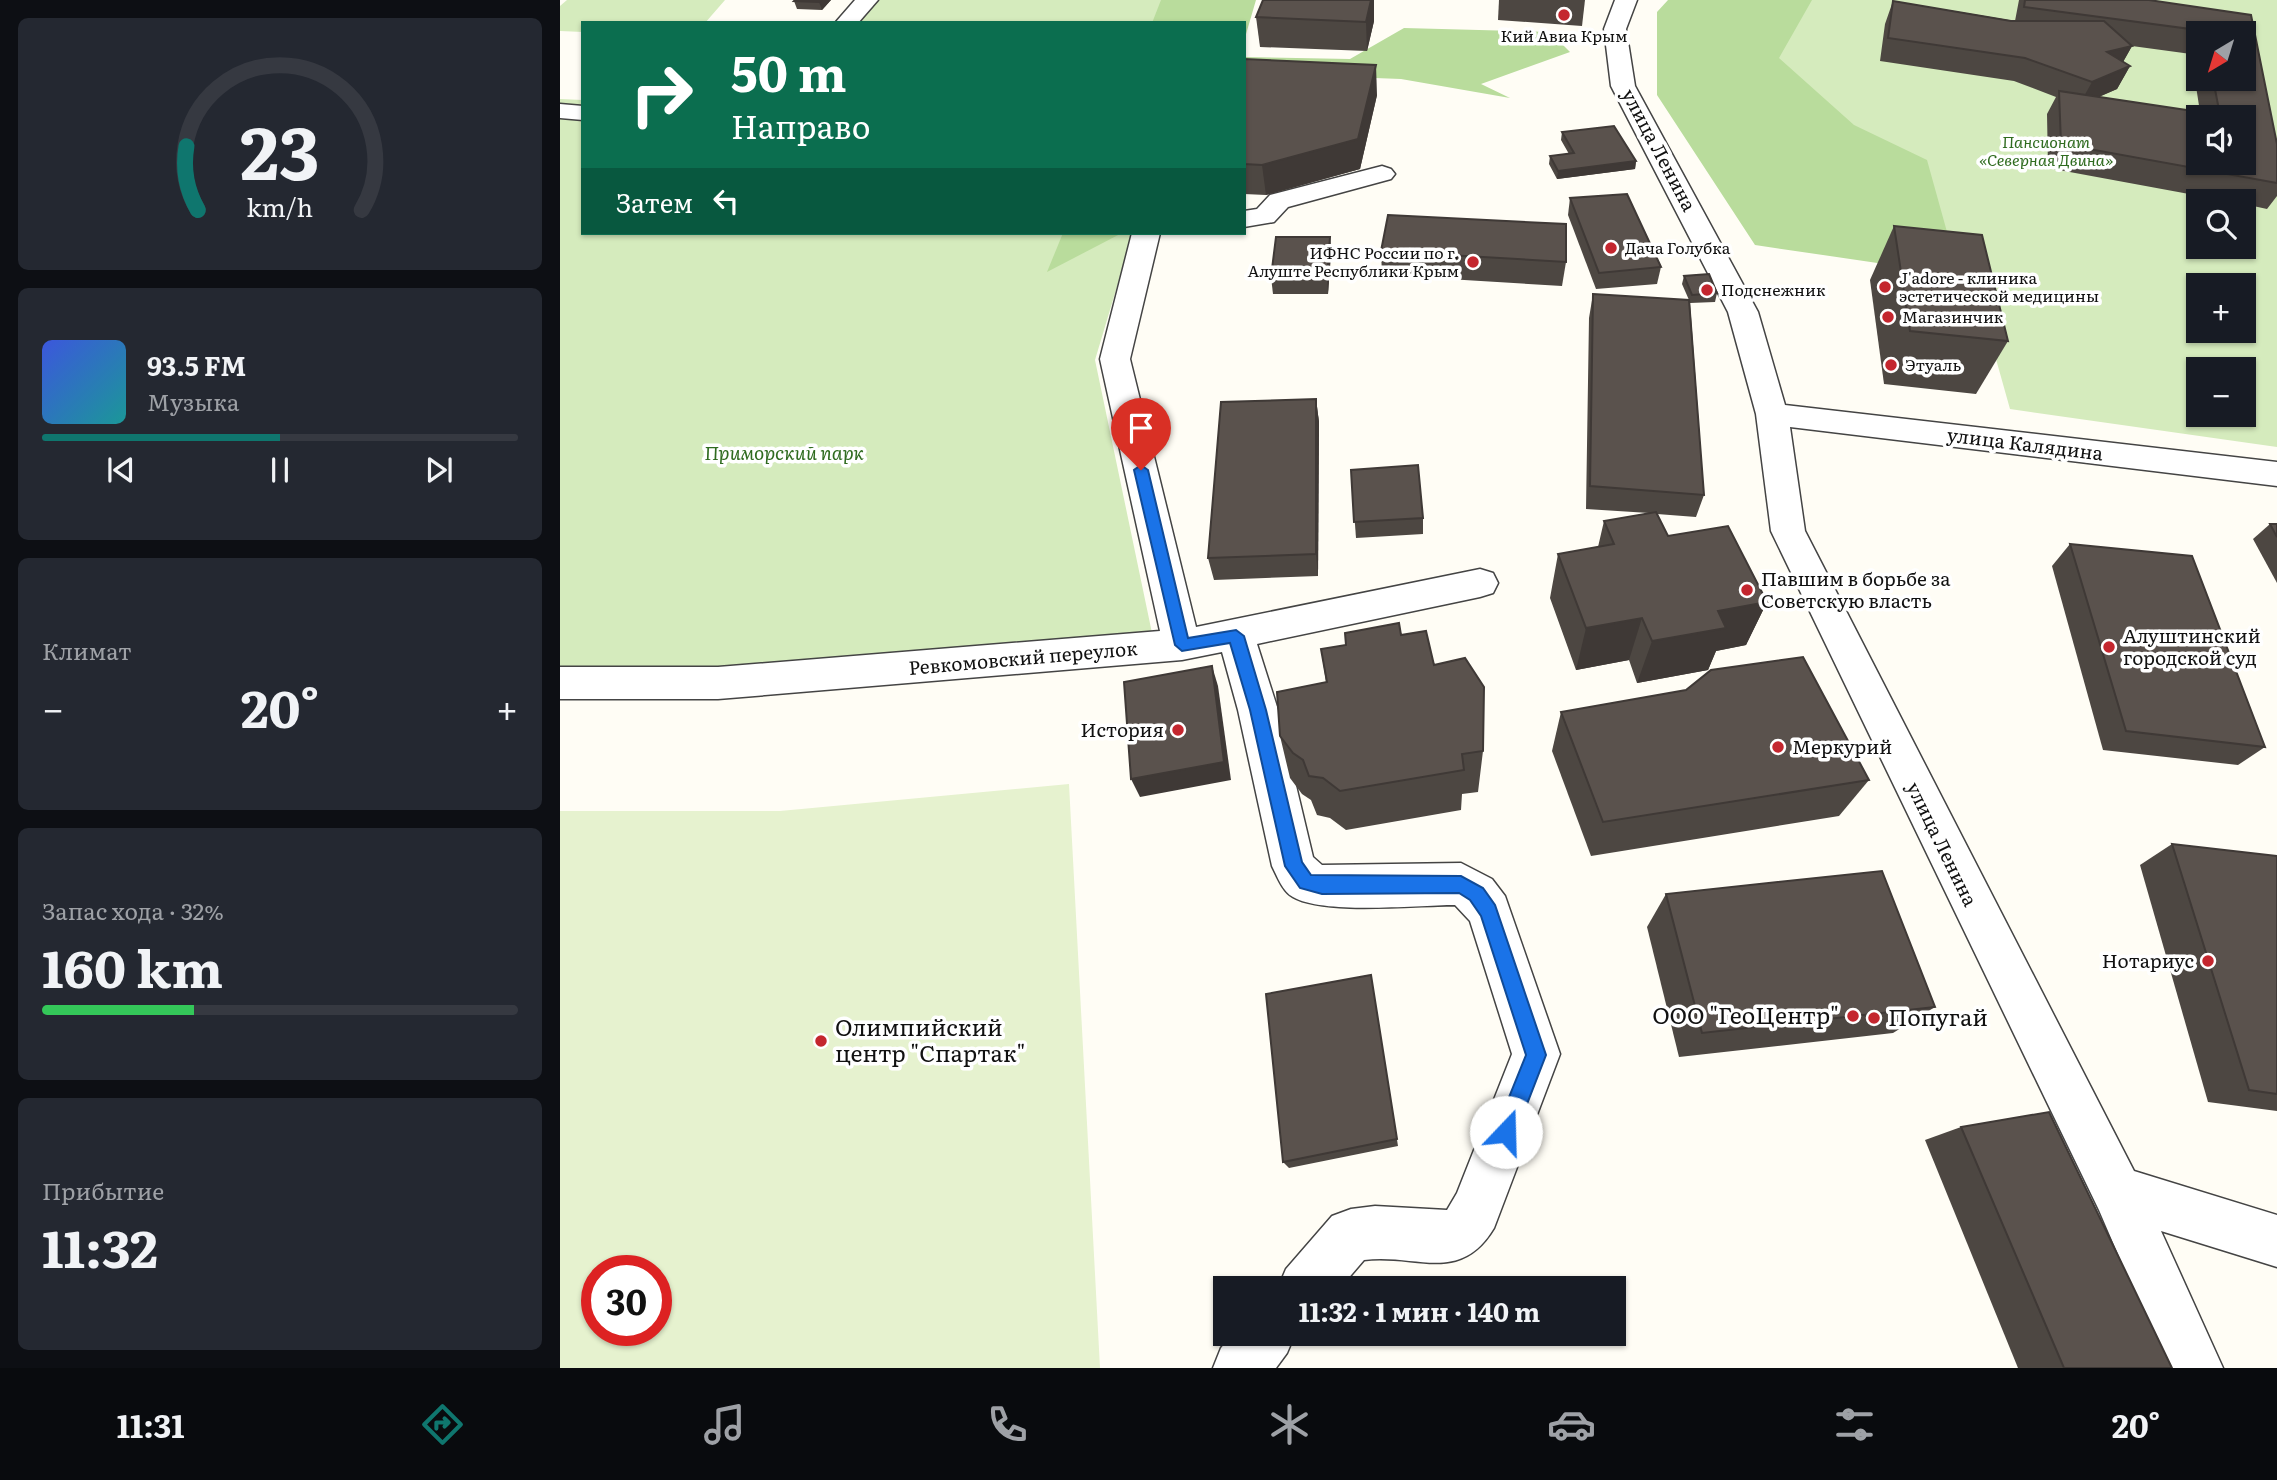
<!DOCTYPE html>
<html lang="ru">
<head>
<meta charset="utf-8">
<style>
  body { margin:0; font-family:Literata,serif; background:#242831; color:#f1f3f6; height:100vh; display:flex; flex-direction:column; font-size:26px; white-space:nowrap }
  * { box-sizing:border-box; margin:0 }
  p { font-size:23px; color:#9ea1a6 }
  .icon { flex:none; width:38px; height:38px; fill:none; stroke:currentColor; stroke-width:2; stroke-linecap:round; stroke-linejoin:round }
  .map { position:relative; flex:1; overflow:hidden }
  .drawer { display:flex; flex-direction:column; gap:18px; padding:18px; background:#0d0f14; width:560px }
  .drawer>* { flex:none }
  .banner { position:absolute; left:21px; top:21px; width:665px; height:214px; border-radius:0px; box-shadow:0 2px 5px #0004; background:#0b6e4f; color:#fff; overflow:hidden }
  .needle { width:46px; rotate:218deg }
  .controls { position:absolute; left:1626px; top:21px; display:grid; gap:14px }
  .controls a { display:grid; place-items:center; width:70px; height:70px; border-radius:0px; background:#171b24; box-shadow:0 2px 5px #0004; font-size:35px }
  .speed { position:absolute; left:21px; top:1255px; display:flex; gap:14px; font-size:35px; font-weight:700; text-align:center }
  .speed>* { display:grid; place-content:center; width:91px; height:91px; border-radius:50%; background:#171b24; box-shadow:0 2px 5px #0004; line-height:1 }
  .speed .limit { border:10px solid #d22; background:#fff; color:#111 }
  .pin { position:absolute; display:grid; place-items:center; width:60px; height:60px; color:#fff; margin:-72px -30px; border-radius:50% 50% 50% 0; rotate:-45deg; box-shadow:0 0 7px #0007 }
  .pin .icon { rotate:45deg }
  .me { position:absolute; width:77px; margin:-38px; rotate:21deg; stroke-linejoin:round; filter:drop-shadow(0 0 5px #0008) }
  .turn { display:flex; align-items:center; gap:24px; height:147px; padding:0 35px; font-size:32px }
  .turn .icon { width:91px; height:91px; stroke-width:2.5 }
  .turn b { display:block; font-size:49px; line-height:60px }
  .then { display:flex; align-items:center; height:66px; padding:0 35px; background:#0003; gap:14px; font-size:26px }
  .big { font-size:52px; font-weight:700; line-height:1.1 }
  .drawer .card { flex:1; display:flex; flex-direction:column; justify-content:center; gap:10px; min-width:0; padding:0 24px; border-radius:10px; background:#242831 }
  .drawer .dial { align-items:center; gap:0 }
  .dial svg { height:182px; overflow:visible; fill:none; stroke:#363941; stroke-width:7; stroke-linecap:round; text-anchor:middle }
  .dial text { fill:#f1f3f6; stroke:none }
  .song { display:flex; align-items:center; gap:21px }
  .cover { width:84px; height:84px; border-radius:10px; background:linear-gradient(135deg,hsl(230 70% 55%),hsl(180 70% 35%)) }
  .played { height:7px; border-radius:4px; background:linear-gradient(90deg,#0f766e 50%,#363941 50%) }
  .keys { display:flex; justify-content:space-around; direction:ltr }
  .heat { display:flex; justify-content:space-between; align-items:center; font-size:38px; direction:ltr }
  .charge { height:10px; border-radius:5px; background:linear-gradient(90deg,#34c759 32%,#363941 0) }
  .trip { position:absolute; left:653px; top:1276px; width:413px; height:70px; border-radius:0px; background:#171b24; box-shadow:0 2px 5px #0004; font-weight:700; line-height:70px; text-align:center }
  .menu { display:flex; height:112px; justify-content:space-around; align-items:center; background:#090b0e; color:#9ea1a6 }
  .menu .icon { width:49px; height:49px }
  .menu .on { color:#0f766e }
  .menu b { font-size:32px; color:#f1f3f6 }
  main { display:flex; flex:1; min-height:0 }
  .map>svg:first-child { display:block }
  .green { fill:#d5ebbd; fill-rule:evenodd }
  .forest { fill:#b9dc9c }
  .pitch { fill:#e6f2cf; fill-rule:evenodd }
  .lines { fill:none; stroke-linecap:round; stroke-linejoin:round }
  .minor-casing { stroke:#444; stroke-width:3 }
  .minor { fill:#fff; fill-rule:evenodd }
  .wall { fill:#4d4742; fill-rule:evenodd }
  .shaded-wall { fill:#3f3936 }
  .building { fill:#5a524d; stroke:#3f3936; stroke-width:2; fill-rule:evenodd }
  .route { fill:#1a73e8; stroke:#114b97; stroke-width:2 }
  .poi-dot { fill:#c4262e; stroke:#fff; stroke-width:2.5 }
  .labels { text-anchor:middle; stroke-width:7; stroke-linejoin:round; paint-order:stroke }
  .far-poi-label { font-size:16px; fill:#111; stroke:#fff; text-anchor:start }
  .far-park-label { font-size:16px; font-style:italic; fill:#2f6b1f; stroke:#fff }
  .street-label { font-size:19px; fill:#111; stroke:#fff }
  .park-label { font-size:19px; font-style:italic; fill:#2f6b1f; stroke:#fff }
  .poi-label { font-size:19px; fill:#111; stroke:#fff; text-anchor:start }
  .near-poi-label { font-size:23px; fill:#111; stroke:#fff; text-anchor:start }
</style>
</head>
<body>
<main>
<section class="drawer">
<div class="card dial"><svg viewBox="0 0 100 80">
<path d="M14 69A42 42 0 1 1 86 69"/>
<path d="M14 69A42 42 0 0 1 9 41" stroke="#0f766e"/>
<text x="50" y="56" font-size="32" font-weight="700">23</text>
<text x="50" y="72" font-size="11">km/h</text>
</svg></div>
<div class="card">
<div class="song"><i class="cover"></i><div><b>93.5 FM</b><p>Музыка</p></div></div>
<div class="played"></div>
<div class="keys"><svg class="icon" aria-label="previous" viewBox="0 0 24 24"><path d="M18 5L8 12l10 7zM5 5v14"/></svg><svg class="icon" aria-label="pause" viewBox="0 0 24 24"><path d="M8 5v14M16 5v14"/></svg><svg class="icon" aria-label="next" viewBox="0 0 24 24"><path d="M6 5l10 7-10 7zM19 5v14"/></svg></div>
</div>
<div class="card"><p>Климат</p>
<div class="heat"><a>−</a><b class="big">20°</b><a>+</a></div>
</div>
<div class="card"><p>Запас хода · 32%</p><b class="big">160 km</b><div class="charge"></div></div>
<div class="card"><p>Прибытие</p><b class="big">11:32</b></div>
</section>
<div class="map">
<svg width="1717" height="1368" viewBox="0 0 1717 1368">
  <rect width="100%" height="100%" fill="#fffdf5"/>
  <g class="green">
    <polygon points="7,0 165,0 145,23 23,23 23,32 0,31 0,6"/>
    <polygon points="296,0 645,0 638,23 276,23"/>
    <path d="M1111 0H1717V447L1450 409 1418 295ZM1638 33H1684V79H1638ZM1638 117H1684V163H1638ZM1638 201H1684V247H1638ZM1638 285H1684V331H1638ZM1638 369H1684V415H1638Z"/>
    <polygon points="0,99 23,100 23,233 573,233 535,360 592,633 158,683 0,679"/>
  </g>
  <g class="forest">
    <polygon points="601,0 696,0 684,41 684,23 592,23"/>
    <polygon points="1108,0 1252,0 1219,58 1294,125 1367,160 1399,275 1195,245 1097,95 1097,12"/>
    <polygon points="844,28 990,32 1010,52 921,84 950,98 841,79 684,73 684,57 790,59"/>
    <polygon points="503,233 562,233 487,272"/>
  </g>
  <path class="pitch" d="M509 784 540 1368H0V811H220ZM37 1270H96V1330H37Z"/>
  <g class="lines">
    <defs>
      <g id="minor">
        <polygon points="295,0 318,0 298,23 275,23"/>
        <polygon points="1055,0 1077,0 1066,29 1075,86 1198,312 1225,405 1717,462 1717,486 1230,427 1245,531 1574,1171 1717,1215 1717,1267 1601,1231 1663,1368 1607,1368 1539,1210 1211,531 1196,414 1168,312 1051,86 1044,29"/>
        <polygon points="0,104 23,106 23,120 0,118"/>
        <polygon points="822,166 831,169 835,174 831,179 728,207 714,222 684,227 684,211 697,209 710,195"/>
        <path d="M572 233H600L570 359 636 627 920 569 933 573 938 583 933 593 920 597 697 644 718 710 753 857 762 865 901 863 932 879 945 896 1000 1054 934 1228C900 1285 856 1253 804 1260L780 1288H718L726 1269 772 1216 791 1209 815 1206 887 1210 897 1193 952 1054 910 921 895 905C857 905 764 915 733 897 723 892 717 876 712 866L678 710 662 652 622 660 158 699H0V667H158L600 631 540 359Z"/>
        <polygon points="673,1334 735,1334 727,1353 716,1368 653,1368 661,1348"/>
      </g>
    </defs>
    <use href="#minor" class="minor-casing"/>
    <use href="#minor" class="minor"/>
  </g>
  <g class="wall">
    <polygon points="271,0 262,10 237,9 234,1"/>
    <polygon points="703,0 814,0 814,21 807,51 700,47 696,17"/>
    <polygon points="939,0 1025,0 1022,26 938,20"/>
    <path d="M1459 0H1589L1691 15 1717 144V196L1707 209 1684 204V201H1667L1488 168 1487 114 1496 97 1454 81 1320 61 1325 24 1333 1 1455 21ZM1638 33H1684V79H1638ZM1572 46 1631 54 1640 112 1539 97 1557 89 1570 66 1563 62Z"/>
    <polygon points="684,59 817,95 800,169 706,195 684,194"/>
    <polygon points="1002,132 1076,161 1075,169 997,179 989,164 990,156 1009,154 1001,140"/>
    <polygon points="1010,198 1101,267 1097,284 1036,289 1008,215"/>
    <polygon points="1334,226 1448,341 1416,394 1324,384 1310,280"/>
    <polygon points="770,237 771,253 768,294 713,294 711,277"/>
    <polygon points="821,251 1006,262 1002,286 822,275"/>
    <polygon points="1124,276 1157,293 1155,302 1130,303 1144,495 1136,517 1097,514 1108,536 1207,602 1186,645 1156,651 1148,670 1077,683 1069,660 1016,670 990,598 998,554 1038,547 1044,521 1089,513 1026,509 1029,318 1033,294 1129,300 1122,284"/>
    <polygon points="756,399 759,422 758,576 654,580 648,558"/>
    <polygon points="791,470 863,518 863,534 796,538"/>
    <polygon points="1710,524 1717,524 1717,583 1693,539"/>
    <polygon points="1510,544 1705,747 1678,765 1543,750 1492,566"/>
    <polygon points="841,635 874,665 923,751 918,792 902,794 901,810 786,830 770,818 757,815 751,800 742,794 730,778 720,736 766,682 761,649 786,645"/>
    <polygon points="1001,712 1309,780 1279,816 1031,856 992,751"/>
    <polygon points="1612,844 1717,856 1717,1111 1648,1102 1580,865"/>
    <polygon points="1106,894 1375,1007 1333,1033 1119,1057 1087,927"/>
    <polygon points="811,975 838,1146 729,1168 723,1162"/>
    <polygon points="1401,1127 1612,1368 1458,1368 1365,1140"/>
  </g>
  <g class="shaded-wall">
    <polygon points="261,0 271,0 262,10 259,2"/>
    <polygon points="811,0 814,0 814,21 807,51 806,22"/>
    <polygon points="1572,46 1559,69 1547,52"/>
    <polygon points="816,65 817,95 800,169 706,195 702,165"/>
    <polygon points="1570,66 1557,89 1519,105 1532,82"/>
    <polygon points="1076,161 1075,169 997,179 998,171"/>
    <polygon points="770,237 771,253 768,294 767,278"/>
    <polygon points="756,399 759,422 758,576 756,554"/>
    <polygon points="1207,602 1186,645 1156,651 1148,670 1077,683 1092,641 1158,611"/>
    <polygon points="1082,618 1069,660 1016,670 1026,628"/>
    <polygon points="652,666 658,686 671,780 580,797 571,779"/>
  </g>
  <g class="building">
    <polygon points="235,0 261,0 259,2 234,1"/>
    <polygon points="703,0 811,0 806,22 696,17"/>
    <path d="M1465 0H1589L1691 15 1717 144V183L1501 144 1499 91 1660 115 1653 79H1684V33H1645V31L1464 7ZM1638 117H1684V163H1638Z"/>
    <polygon points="1333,1 1451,21 1544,21 1572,46 1547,52 1570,66 1532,82 1465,58 1328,38"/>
    <polygon points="684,59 816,65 798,139 702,165 684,164"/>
    <polygon points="1054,126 1076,161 998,171 990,156 1014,153 1002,132"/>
    <polygon points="1067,194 1101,267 1039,273 1010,198"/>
    <polygon points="828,215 1006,224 1006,262 821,251"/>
    <polygon points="1334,226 1422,235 1448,341 1350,331"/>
    <polygon points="716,237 770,237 767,278 711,277"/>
    <polygon points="1149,274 1157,293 1132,295 1124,276"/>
    <polygon points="1033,294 1129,300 1144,495 1030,486"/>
    <polygon points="756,399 756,554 648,558 661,402"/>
    <polygon points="858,465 863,518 794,522 791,470"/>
    <polygon points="1096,512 1108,536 1168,526 1207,602 1158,611 1166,628 1092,641 1082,618 1026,628 998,554 1054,544 1044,521"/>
    <polygon points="1710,524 1717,524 1717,537"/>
    <polygon points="1510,544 1632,556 1705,747 1566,731"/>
    <polygon points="839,623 841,635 866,631 874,665 905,658 924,687 923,751 902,754 904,770 780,791 763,778 749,776 743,760 733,753 720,736 717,692 767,682 761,649 786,645 785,633"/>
    <polygon points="1243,657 1309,780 1043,822 1001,712 1126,690 1151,670"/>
    <polygon points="652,666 664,762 571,779 564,682"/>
    <polygon points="1612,844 1717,856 1717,1094 1689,1090"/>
    <polygon points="1322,871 1375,1007 1142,1033 1106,894"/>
    <polygon points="811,975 837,1139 723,1162 706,994"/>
    <polygon points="1489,1112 1612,1368 1504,1368 1401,1127"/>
  </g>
  <polygon class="route" points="581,465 588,470 628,638 676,630 684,636 706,710 742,862 751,875 901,876 923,888 935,905 986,1055 953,1140 946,1143 938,1140 935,1132 966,1055 921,916 910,900 899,893 762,894 740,888 725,866 690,710 670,643 622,651 615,645 574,470"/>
  <g class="poi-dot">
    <circle cx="1004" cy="15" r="7"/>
    <circle cx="1051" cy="248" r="7"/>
    <circle cx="913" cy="262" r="7"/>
    <circle cx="1325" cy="287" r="7"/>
    <circle cx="1147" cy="290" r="7"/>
    <circle cx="1328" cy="317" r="7"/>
    <circle cx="1331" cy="365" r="7"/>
    <circle cx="1187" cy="590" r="7"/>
    <circle cx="1549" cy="647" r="7"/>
    <circle cx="618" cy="730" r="7"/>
    <circle cx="1218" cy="747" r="7"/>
    <circle cx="1648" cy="961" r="7"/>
    <circle cx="1293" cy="1016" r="7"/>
    <circle cx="1314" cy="1018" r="7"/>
    <circle cx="261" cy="1041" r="7"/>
  </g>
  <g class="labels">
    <g class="far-poi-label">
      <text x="1004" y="42" text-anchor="middle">Кий Авиа Крым</text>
      <text x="1065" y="254">Дача Голубка</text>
      <text x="899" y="259" text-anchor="end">ИФНС России по г.<tspan x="899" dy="18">Алуште Республики Крым</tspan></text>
      <text x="1339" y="284">J'adore - клиника<tspan x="1339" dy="18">эстетической медицины</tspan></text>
      <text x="1161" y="296">Подснежник</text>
      <text x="1342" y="323">Магазинчик</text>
      <text x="1345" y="371">Этуаль</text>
    </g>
    <g class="far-park-label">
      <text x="1486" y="148">Пансионат<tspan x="1486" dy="18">«Северная Двина»</tspan></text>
    </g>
    <g class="street-label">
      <text transform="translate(1099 150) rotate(62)" y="7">улица Ленина</text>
      <text transform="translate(1465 444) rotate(7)" y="7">улица Калядина</text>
      <text transform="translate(463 658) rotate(-5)" y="7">Ревкомовский переулок</text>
      <text transform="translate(1382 844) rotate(64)" y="7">улица Ленина</text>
    </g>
    <g class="park-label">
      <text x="224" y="460">Приморский парк</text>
    </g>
    <g class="poi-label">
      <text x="1201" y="586">Павшим в борьбе за<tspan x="1201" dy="22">Советскую власть</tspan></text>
      <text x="1563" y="643">Алуштинский<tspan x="1563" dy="22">городской суд</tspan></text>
      <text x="604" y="737" text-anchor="end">История</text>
      <text x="1232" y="754">Меркурий</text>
      <text x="1634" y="968" text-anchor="end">Нотариус</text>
    </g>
    <g class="near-poi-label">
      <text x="1279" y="1024" text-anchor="end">ООО "ГеоЦентр"</text>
      <text x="1328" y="1026">Попугай</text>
      <text x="275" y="1036">Олимпийский<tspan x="275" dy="26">центр "Спартак"</tspan></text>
    </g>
  </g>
</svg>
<div class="controls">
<a><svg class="needle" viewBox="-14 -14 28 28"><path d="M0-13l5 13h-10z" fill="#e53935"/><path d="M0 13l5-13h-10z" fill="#9ea1a6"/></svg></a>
<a><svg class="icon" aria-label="sound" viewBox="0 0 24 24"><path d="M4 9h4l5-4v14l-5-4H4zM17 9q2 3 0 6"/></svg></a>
<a><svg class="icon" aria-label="search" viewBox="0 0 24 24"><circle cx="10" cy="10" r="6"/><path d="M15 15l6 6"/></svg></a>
<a>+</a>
<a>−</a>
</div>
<div class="speed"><div class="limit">30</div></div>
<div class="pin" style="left:581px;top:470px;background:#d93025"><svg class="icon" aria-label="arrive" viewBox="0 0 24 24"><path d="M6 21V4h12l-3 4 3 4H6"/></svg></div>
<svg class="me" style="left:946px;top:1132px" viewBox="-20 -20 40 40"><circle r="19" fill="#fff"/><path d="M0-13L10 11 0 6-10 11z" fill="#1a73e8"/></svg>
<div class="trip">11:32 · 1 мин · 140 m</div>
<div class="banner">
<div class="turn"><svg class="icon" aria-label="right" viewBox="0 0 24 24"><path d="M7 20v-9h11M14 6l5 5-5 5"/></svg><div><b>50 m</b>Направо</div></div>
<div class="then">Затем<svg class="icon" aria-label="left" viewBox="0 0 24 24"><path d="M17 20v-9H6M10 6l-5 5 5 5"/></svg></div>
</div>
</div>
</main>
<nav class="menu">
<b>11:31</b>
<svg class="icon on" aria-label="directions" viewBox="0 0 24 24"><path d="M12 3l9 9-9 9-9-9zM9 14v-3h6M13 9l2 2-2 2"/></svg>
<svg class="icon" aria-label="music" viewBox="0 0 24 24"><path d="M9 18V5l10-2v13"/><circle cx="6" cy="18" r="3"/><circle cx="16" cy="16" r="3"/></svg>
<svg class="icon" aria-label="phone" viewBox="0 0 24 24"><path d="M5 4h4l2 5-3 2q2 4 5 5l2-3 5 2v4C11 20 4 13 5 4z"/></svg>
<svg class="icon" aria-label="climate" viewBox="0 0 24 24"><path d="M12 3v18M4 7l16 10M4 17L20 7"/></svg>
<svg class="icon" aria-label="car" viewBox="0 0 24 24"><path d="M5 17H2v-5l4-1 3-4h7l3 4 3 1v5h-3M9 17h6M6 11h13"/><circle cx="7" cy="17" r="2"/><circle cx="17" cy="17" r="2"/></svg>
<svg class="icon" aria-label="filters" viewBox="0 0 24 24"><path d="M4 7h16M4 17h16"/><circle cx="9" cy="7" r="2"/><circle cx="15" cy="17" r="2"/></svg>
<b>20°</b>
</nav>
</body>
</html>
